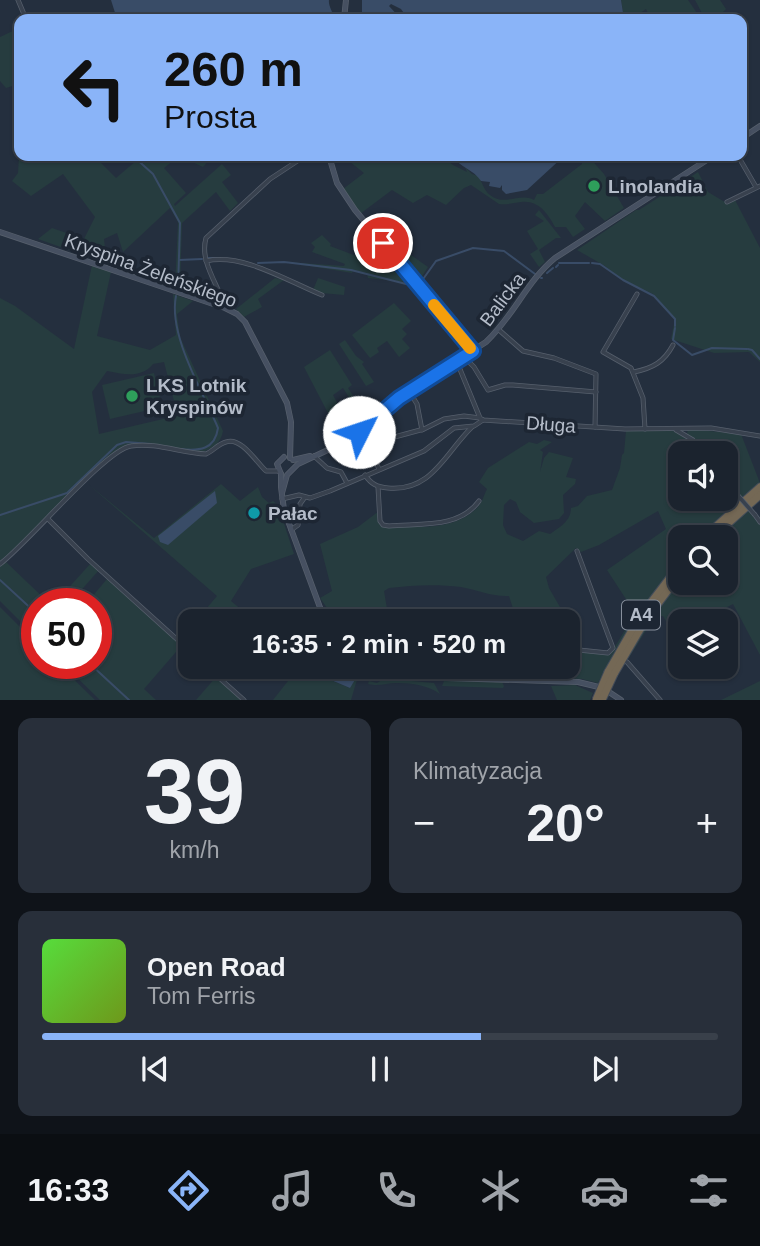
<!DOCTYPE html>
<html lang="pl">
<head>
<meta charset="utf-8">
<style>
  body { margin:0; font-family:Arial,sans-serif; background:#282f3a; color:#f1f3f6; height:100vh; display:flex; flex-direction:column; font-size:26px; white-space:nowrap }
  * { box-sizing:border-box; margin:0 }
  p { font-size:23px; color:#a0a4aa }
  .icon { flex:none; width:38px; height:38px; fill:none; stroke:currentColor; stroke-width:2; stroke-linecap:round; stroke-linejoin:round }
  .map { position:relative; height:700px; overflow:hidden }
  .side { display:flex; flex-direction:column; gap:18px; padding:18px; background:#0f1319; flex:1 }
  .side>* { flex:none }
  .top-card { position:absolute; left:14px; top:14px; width:733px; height:147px; border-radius:14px; box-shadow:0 2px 5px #0004,0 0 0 2px #39404a; background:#8ab4f8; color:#111; overflow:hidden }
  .fabs { position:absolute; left:668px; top:441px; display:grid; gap:14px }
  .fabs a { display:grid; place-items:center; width:70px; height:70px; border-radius:14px; background:#1b232e; box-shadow:0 2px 5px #0004,0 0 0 2px #39404a; font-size:35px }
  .speed { position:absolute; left:21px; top:588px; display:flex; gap:14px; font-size:35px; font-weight:700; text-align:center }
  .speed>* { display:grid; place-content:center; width:91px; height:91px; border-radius:50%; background:#1b232e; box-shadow:0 2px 5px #0004,0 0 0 2px #39404a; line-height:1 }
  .speed .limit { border:10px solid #d22; background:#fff; color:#111 }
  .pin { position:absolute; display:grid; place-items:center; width:60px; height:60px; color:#fff; margin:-30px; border:4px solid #fff; border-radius:50%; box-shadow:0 2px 7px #0007 }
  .me { position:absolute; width:77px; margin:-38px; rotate:49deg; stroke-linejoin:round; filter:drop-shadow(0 0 5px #0008) }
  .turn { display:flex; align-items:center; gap:24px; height:147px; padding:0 35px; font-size:32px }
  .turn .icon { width:91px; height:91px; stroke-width:2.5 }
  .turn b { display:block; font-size:49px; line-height:60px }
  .big { font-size:52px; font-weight:600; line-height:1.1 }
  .side .card { flex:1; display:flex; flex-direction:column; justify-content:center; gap:10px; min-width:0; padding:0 24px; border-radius:14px; background:#282f3a }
  .side .dial { align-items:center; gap:0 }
  .dial b { font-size:91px; line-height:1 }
  .song { display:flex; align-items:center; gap:21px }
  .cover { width:84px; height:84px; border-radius:10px; background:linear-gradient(135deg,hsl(110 70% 55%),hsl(80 70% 35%)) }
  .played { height:7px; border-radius:4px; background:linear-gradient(90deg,#8ab4f8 65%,#39404a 65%) }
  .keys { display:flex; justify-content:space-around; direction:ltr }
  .heat { display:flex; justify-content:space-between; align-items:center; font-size:38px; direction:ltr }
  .side .tiles { flex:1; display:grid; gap:18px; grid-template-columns:1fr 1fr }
  .card:last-child { grid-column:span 2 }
  .trip { position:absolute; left:178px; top:609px; width:402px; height:70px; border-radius:14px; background:#1b232e; box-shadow:0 2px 5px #0004,0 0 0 2px #39404a; font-weight:600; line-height:70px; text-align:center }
  .tab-bar { display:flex; height:112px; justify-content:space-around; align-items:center; background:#0b0e12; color:#a0a4aa }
  .tab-bar .icon { width:49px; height:49px }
  .tab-bar .active { color:#8ab4f8 }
  .tab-bar b { font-size:32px; color:#f1f3f6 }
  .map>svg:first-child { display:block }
  .green { fill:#263c3f; fill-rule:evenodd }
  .water { fill:#394c67 }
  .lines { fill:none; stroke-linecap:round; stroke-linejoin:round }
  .stream { stroke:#394c67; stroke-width:2 }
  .street-casing { stroke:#565f6c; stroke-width:5 }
  .secondary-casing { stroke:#565f6c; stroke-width:6 }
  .highway-casing { stroke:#434c59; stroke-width:9 }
  .street { stroke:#38414e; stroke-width:3.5 }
  .secondary { stroke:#465061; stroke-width:4.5 }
  .highway { stroke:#746855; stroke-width:7 }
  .street-bridge-casing { stroke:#565f6c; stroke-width:5; stroke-linecap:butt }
  .highway-bridge-casing { stroke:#434c59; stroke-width:9; stroke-linecap:butt }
  .street-bridge { stroke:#38414e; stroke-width:3.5 }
  .highway-bridge { stroke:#746855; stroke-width:7 }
  .route-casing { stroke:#114b97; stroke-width:18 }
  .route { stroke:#1a73e8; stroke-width:12 }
  .slow { stroke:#f59e0b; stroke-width:12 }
  .leisure-dot { fill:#2e9e5b; stroke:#1d2633; stroke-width:2.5 }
  .culture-dot { fill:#0f9aa8; stroke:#1d2633; stroke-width:2.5 }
  .labels { text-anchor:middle; stroke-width:7; stroke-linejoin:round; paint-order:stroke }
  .shield { fill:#1d2633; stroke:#878f9c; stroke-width:2 }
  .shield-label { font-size:18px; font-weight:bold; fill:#b4bcc9 }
  .poi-label { font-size:19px; font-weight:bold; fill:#b4bcc9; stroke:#1d2633; text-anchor:start }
  .street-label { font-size:19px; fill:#b4bcc9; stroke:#1d2633 }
</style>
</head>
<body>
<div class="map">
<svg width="760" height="700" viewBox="0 0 760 700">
  <rect width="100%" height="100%" fill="#242f3e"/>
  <g class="green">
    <polygon points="621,0 688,0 701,19 651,19 646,9 631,19 624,19"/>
    <polygon points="695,0 720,0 726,9 720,15 721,19 705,19"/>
    <polygon points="19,28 19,84 6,88 0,81 0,37"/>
    <polygon points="19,156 100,156 97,159 116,178 136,161 132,156 206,156 210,159 203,167 179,156 164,168 186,193 174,204 175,206 222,164 231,175 222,182 238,203 230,211 216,192 182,223 180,289 175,287 178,222 170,208 123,252 117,233 104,239 105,248 100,261 38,239 52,228 84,239 95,217 63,174 31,196 12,181 18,173"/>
    <path d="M348 156H385L400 161 399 156H442L453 165 467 172 465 167 472 174 478 176C482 181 484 191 490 195 504 207 520 192 534 200L537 194H543L582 164 581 156H588L604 174 624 208 605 221 585 202 575 216 585 229 573 237 566 227H555C548 214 539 200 521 202 513 203 507 205 499 204L471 185 464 188 446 205 427 195 413 203 392 190 360 214 343 189 364 173 345 158Z"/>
    <polygon points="698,172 708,192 728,204 735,200 760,248 760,362 749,352 714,353 671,339 675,319 653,294 622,280 605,266 577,250 636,210 639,210"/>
    <polygon points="539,210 561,238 556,238 539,250 545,262 539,267 530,254 538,249 527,231 544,221 535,215"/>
    <polygon points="322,235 331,244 330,246 359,257 375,240 412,283 368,278 367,273 353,270 352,273 286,262 344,266 345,264 312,252 315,247 311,243"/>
    <polygon points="391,241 428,267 419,281 387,245"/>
    <path d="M92 265 111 272 97 336 150 350 176 335 173 294 193 301 177 314 180 337 223 431C221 443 212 449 202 452 179 450 154 442 132 444 106 445 27 541 0 562V298L15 306 74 349ZM164 362 177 413 176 416 99 434 92 392 107 371C123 374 141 379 153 364Z"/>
    <polygon points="275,278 284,280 258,299 262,307 244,317 236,309"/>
    <polygon points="318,278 345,287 344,295 321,293 313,290"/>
    <polygon points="394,303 411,321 402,329 407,334 402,339 410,348 399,357 387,341 377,348 379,352 370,358 352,335"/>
    <polygon points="345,340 356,356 364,362 362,364 374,382 366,386 339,344"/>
    <polygon points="330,350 352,385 348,388 356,400 352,402 343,388 333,395 340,408 329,415 304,367"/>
    <polygon points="154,373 162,407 110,419 102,385"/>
    <polygon points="688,429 741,434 760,483 742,497 726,478 726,453 706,453 687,434"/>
    <path d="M671 430 688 438 702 453H681V499H726V485L738 500 699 537H681V557L650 598 619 647H617L598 683 582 679 554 677 422 675 381 667H569V650L610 655 635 613 607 570 666 529 658 511 599 545 581 552 576 548 546 577 549 588 568 621H517L509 596C493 597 477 590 461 587 437 584 413 585 389 588L384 591 389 621H340L332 615 320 598 332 591 320 544 358 527 379 511V523L382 526C413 527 453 532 477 508 482 503 484 495 487 489L479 482 488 468 529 442 537 444 544 440 552 442 540 450 543 452 540 472 544 458 549 452 573 458 566 477 576 479 575 484 563 495 564 513 559 519 534 523 520 512 516 502 510 499 504 505 503 525 507 534 523 541 539 531 550 534C560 527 571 521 571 508L578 506 587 496 612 490 620 468 622 455 624 453 626 431Z"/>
    <polygon points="88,484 154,538 221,484 240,501 258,487 262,497 269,503 273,501 278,505 294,554 251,569 231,601 243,611 233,621 196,621 217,596"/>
    <polygon points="748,510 760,525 760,655 733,604 700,621 681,621 681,632 675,636 663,616 660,616 650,624 627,661 643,631 681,579 681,583 726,583 726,537 719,537"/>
    <polygon points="6,562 50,604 37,604 37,638 0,601 0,566"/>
    <polygon points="91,563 99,570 69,604 54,604"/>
    <polygon points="107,579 182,645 144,689 156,700 100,700 62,663 96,663 96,604 86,604"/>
    <polygon points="0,607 37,644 37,663 57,663 95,700 0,700"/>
    <polygon points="465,607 468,621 439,621 437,611"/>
    <polygon points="299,667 350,688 354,672 339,667 359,673 351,700 273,700"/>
    <path d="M390 675 412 681 434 683 440 694C430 686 412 683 397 683 386 683 379 687 368 684L369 681 377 683Z"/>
    <polygon points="216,677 242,700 196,700"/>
    <polygon points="444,681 502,682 504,686 503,688 442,686"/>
    <polygon points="760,681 760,700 721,700"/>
    <polygon points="575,685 593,693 590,700 557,700 551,686"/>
  </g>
  <g class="water">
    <path d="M111 0H329C328 7 334 12 333 19H117Z"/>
    <polygon points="362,0 621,0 624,19 408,19 401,9 391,4 389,6 401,19 362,19"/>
    <path d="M451 156H564L527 190 506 194 502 190V185L500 188 489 186 490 182 481 181C474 170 459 166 451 156Z"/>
    <polygon points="215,491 217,503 168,545 160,542 158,536"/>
    <polygon points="300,667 339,667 354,672 356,678 350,688"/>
  </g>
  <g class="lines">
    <g class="stream">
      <polyline points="133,156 153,174 180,223 178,289"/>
      <polyline points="208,258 220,258"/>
      <polyline points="179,260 202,259"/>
      <polyline points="258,263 284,262 351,270 414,286"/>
      <polyline points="559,263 589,263"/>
      <polyline points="592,263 600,264 623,280 654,296 675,319 675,326"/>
      <polyline points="556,267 558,265"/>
      <polyline points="547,273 553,268"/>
      <polyline points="541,278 542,278"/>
      <polyline points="421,282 436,261 473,248 504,251 535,274"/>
      <path d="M176 296C168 335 203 392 218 428 215 450 199 451 180 449"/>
      <polyline points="675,328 673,340 692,355 712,348 747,349"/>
      <polyline points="748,349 752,350 760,359"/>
      <polyline points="0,515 67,493 117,445 126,442 151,444"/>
      <polyline points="0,580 37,614"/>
      <polyline points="89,663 129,700"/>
    </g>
    <defs>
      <g id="street">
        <polyline points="18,0 26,19"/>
        <polyline points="738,156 756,187"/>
        <polyline points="727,202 760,186"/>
        <path d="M206 261C244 253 287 281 322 295"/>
        <polyline points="637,294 603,352 631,368 643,398 645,429"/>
        <path d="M225 308C219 285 199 262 206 238L270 179 305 156"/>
        <polyline points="499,330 523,351 554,358 596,374 595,427"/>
        <polyline points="464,357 474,367 488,390 505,385 513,385 596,392"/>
        <polyline points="457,362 480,418"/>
        <path d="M634 372C653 368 664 362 673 345"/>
        <polyline points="409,391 417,404 422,430"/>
        <polyline points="676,430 693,440 704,453"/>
        <polyline points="350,439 355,443 365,445 424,429 444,419 464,416 480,418 483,420 625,429 711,428 760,436"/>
        <polyline points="365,445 373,456 379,469"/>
        <polyline points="314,456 327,468 341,472 347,483"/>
        <path d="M365 475C371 484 377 487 388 488 432 492 445 453 472 427"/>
        <polyline points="726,481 734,491"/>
        <path d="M378 487 380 521 383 525 389 526C419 523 459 529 479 501"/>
        <polyline points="282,499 299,495 310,498 330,491 424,451 454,428 474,426 483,420"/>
        <polyline points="755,515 760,522"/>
        <polyline points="48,519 88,559 191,652"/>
        <polyline points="291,530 298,525 300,504 305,497"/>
        <path d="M0 564C28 543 106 449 131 446 155 442 182 453 206 454 213 451 218 444 226 442 241 436 257 463 266 471H278"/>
        <polyline points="569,649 608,653 613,648 577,551"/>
        <polyline points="627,662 660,700"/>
        <polyline points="207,667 244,700"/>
      </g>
      <g id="secondary">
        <polyline points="344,19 346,0"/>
        <polyline points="742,138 760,126"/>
        <polyline points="329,156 337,183 355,210 473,351"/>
        <polyline points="0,232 225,308 237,314 245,322 287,403 291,422 290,458"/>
        <polyline points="293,460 310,456"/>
        <polyline points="281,474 281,487 284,510 325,621"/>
        <polyline points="281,474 277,464 284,457"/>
        <path d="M282 493 287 475 298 464 347 441 399 398 486 342C513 317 527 281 555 258L713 156"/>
        <polyline points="374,667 394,674 414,677 578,682 603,688 621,700"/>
      </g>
      <g id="highway">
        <polyline points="704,537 760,487"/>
        <polyline points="713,537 760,495"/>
        <polyline points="608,672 639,618 681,563"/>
        <polyline points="614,674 645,621 681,573"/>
      </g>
    </defs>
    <use href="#street" class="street-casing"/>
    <use href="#secondary" class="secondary-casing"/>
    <use href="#highway" class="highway-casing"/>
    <use href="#street" class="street"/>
    <use href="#secondary" class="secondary"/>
    <use href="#highway" class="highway"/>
    <defs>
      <polyline id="street-bridge" points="734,491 755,515"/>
      <g id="highway-bridge">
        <polyline points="596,700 608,672"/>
        <polyline points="602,700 614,674"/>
      </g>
    </defs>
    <use href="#street-bridge" class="street-bridge-casing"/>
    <use href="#highway-bridge" class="highway-bridge-casing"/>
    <use href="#street-bridge" class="street-bridge"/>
    <use href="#highway-bridge" class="highway-bridge"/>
  </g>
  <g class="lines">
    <defs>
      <polyline id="route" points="359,432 399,398 473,351 383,243"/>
    </defs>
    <use href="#route" class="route-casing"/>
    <use href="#route" class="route"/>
    <polyline class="slow" points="434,305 470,348"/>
  </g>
  <g class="leisure-dot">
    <circle cx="594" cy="186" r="7"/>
    <circle cx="132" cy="396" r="7"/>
  </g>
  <circle class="culture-dot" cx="254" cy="513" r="7"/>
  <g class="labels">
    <rect class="shield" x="622" y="600.5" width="38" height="29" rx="5"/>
    <g class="shield-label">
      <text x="641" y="621">A4</text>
    </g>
    <g class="poi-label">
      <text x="608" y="193">Linolandia</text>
      <text x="146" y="392">LKS Lotnik<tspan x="146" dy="22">Kryspinów</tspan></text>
      <text x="268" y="520">Pałac</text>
    </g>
    <g class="street-label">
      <text transform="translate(151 270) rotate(20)" y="7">Kryspina Żeleńskiego</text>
      <text transform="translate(502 299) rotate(-53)" y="7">Balicka</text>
      <text transform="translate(551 424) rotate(4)" y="7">Długa</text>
    </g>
  </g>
</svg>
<div class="fabs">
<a><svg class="icon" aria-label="sound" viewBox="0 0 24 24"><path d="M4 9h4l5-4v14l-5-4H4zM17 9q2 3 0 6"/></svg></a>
<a><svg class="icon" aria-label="search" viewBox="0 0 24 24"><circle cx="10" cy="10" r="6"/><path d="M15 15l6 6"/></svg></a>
<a><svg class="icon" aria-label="layers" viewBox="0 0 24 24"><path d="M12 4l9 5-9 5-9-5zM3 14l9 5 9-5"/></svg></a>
</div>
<div class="speed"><div class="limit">50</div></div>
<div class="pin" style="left:383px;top:243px;background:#d93025"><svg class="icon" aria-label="arrive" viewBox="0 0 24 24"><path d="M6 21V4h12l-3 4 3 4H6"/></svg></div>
<svg class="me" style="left:359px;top:432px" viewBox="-20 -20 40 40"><circle r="19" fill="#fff"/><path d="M0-13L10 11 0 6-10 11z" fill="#1a73e8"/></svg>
<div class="trip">16:35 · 2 min · 520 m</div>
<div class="top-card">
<div class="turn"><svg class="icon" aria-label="left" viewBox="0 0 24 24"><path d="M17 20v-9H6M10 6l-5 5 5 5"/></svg><div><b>260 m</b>Prosta</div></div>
</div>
</div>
<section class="side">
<div class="tiles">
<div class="card dial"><b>39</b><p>km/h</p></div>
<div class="card"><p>Klimatyzacja</p>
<div class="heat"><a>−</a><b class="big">20°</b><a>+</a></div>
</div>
<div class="card">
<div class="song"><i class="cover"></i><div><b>Open Road</b><p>Tom Ferris</p></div></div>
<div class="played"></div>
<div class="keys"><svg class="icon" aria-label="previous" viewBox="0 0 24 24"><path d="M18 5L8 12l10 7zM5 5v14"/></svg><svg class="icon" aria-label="pause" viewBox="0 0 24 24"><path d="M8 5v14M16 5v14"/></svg><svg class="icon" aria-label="next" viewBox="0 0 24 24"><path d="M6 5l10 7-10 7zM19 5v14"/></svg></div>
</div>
</div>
</section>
<nav class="tab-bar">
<b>16:33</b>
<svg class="icon active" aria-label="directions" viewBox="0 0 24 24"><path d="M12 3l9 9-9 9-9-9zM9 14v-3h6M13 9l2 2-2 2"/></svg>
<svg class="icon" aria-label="music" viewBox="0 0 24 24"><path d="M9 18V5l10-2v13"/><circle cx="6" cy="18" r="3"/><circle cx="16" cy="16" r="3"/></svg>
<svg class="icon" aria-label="phone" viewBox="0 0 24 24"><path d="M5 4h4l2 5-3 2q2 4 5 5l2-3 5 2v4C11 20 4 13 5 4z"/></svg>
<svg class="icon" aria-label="climate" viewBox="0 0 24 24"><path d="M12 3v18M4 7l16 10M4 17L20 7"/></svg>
<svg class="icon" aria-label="car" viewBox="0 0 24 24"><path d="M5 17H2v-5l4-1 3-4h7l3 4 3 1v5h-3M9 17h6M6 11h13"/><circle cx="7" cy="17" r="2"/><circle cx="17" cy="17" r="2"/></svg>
<svg class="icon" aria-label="filters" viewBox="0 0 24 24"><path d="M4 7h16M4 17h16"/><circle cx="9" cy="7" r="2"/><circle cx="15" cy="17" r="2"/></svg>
</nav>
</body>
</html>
